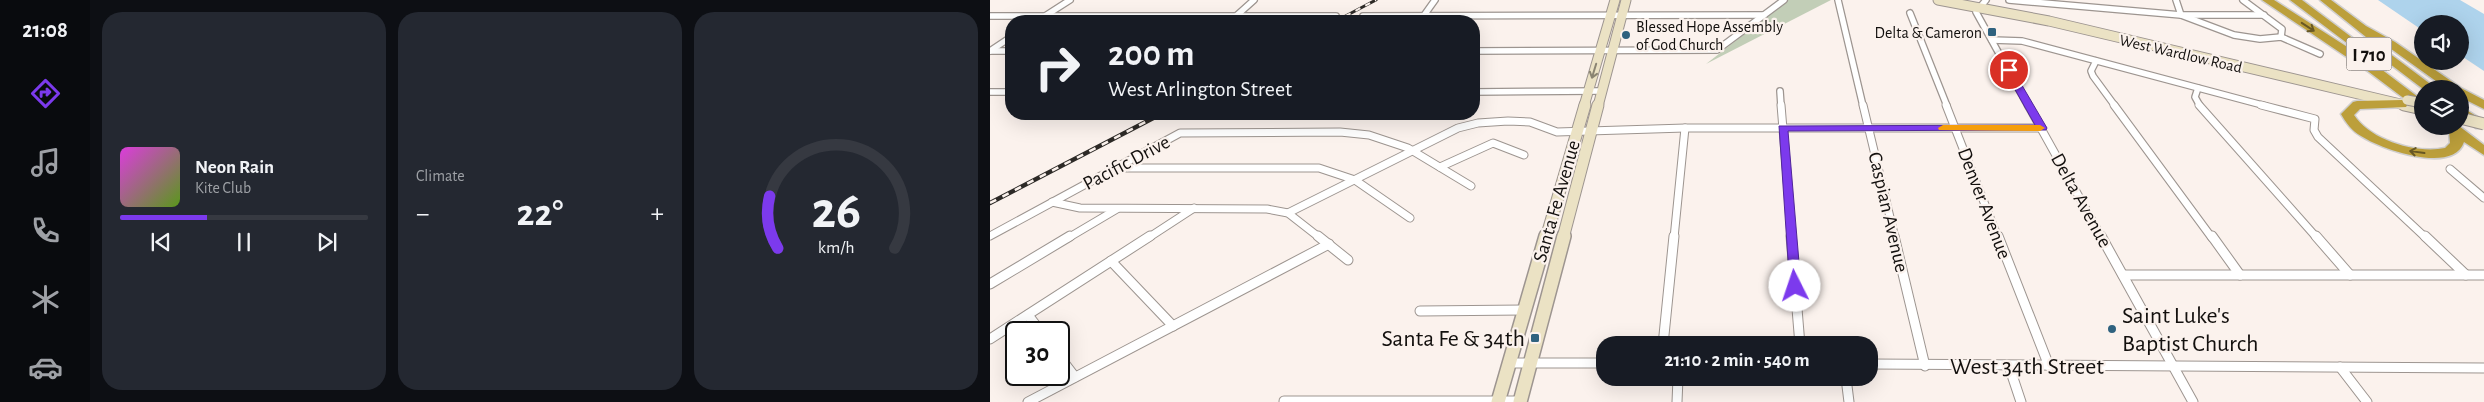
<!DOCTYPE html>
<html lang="en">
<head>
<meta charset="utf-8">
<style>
  body { margin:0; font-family:"Alegreya Sans",sans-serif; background:#242831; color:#f1f3f6; height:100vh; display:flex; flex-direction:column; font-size:19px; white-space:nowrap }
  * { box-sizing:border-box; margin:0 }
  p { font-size:16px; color:#9ea1a6 }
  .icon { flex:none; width:28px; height:28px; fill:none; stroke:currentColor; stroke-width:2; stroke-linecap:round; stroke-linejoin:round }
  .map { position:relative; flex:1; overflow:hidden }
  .panel { display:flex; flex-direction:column; gap:12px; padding:12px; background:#0d0f14; width:900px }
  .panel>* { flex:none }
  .hud { position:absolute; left:15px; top:15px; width:475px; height:105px; border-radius:20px; box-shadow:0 5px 20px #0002; background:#171b24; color:#f1f3f6; overflow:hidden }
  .fabs { position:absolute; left:1424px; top:15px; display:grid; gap:10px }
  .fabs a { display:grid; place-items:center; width:55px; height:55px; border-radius:50%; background:#171b24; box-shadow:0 5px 20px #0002; font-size:25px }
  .speed { position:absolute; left:15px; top:321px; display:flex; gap:10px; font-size:25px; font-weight:700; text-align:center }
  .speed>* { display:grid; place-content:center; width:65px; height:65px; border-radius:50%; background:#171b24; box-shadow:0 5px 20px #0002; line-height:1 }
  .speed .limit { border:2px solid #111; border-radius:8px; background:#fff; color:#111 }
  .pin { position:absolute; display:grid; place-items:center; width:42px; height:42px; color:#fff; margin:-21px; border:2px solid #fff; border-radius:50%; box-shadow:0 1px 5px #0007 }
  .me { position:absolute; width:55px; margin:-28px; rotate:356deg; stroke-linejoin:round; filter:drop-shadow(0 0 4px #0008) }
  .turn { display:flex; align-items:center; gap:18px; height:105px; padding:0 20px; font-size:22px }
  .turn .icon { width:65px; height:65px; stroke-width:2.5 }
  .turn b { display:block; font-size:35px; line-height:42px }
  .big { font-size:38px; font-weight:600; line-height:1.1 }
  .panel .card { flex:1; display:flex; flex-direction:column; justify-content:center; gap:8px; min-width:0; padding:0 18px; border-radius:20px; background:#242831 }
  .panel .dial { align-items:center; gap:0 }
  .dial svg { height:130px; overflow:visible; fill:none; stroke:#363941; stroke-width:7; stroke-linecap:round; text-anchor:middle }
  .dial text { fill:#f1f3f6; stroke:none }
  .song { display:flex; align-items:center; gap:15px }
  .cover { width:60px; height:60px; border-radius:8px; background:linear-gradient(135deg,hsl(300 70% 55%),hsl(90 70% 35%)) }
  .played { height:5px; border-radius:2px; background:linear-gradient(90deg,#7c3aed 35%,#363941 35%) }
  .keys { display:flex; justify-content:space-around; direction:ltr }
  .heat { display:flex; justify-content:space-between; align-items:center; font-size:28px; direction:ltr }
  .panel .tiles { flex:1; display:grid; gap:12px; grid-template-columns:repeat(3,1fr) }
  .trip { position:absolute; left:606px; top:336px; width:282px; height:50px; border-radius:20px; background:#171b24; box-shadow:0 5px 20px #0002; font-weight:600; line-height:50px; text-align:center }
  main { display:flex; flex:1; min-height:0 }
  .tab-bar { display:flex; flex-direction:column; width:90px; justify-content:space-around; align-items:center; background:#090b0e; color:#9ea1a6 }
  .tab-bar .icon { width:35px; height:35px }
  .tab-bar .selected { color:#7c3aed }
  .tab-bar b { font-size:22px; color:#f1f3f6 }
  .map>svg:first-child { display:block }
  .green { fill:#c2ceb7 }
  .water { fill:#aed3ec }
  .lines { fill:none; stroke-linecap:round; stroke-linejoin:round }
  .minor-far2-casing { stroke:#9d9590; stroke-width:8 }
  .minor-far1-casing { stroke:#9d9590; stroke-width:9 }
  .minor-casing { stroke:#9d9590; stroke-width:11 }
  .secondary-far2-casing { stroke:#9d9590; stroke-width:11 }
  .secondary-far1-casing { stroke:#9d9590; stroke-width:13 }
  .secondary-casing { stroke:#9d9590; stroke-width:16 }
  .motorway-casing { stroke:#d0cfcf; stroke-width:3 }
  .minor-far2 { stroke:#fff; stroke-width:5.5 }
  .minor-far1 { stroke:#fff; stroke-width:7 }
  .minor { stroke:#fff; stroke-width:9 }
  .secondary-far2 { stroke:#ebe2c4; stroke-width:9 }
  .secondary-far1 { stroke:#ebe2c4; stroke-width:11 }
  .secondary { stroke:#ebe2c4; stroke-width:13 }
  .motorway { fill:#bc9f3b; fill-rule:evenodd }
  .rail-far1-casing { stroke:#2d2a27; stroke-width:3 }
  .rail-casing { stroke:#2d2a27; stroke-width:4.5 }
  .rail-far1 { stroke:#fbf2ed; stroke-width:2; stroke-dasharray:5.5; stroke-linecap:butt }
  .rail { stroke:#fbf2ed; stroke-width:2.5; stroke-dasharray:7; stroke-linecap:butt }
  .secondary-bridge-far1-casing { stroke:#9d9590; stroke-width:11; stroke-linecap:butt }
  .secondary-bridge-casing { stroke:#9d9590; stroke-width:13; stroke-linecap:butt }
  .secondary-bridge-far1 { stroke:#ebe2c4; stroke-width:9 }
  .secondary-bridge { stroke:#ebe2c4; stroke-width:11 }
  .oneway { stroke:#685824 }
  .oneway2 { stroke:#8a8472 }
  .route { fill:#7c3aed; stroke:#51269a }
  .slow { fill:#f59e0b }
  .poi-dot { fill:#2f627f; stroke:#fbf2ed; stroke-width:2 }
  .labels { text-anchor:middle; stroke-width:4.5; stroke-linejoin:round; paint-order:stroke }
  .far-poi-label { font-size:16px; fill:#13100e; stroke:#fbf2ed; text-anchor:start }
  .far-street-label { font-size:16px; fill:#13100e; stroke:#fbf2ed }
  .shield { fill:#fbf2ed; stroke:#595451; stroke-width:1 }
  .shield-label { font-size:19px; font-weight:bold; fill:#13100e }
  .street-label { font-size:20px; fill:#13100e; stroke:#fbf2ed }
  .near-poi-label { font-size:24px; fill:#13100e; stroke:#fbf2ed; text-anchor:start }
  .near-street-label { font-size:24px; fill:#13100e; stroke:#fbf2ed }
</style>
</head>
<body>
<main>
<nav class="tab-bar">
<b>21:08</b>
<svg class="icon selected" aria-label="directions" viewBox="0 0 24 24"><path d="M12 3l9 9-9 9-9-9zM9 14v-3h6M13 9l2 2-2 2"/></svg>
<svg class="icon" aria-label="music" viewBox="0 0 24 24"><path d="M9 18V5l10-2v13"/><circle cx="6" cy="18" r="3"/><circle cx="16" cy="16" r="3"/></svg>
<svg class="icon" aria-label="phone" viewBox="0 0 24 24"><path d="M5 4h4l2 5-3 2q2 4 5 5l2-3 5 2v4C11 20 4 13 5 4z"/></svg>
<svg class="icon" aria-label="climate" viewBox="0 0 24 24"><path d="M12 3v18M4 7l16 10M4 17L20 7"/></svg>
<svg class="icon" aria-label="car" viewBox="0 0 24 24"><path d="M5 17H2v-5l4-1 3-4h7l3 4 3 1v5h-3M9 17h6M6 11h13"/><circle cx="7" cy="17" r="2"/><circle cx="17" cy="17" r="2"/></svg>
</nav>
<section class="panel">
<div class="tiles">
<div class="card">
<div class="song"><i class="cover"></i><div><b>Neon Rain</b><p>Kite Club</p></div></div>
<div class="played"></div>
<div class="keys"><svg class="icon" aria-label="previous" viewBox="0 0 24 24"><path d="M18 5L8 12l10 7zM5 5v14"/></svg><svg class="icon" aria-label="pause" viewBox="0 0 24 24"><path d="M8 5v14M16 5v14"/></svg><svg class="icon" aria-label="next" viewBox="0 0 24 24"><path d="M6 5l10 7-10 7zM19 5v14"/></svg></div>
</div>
<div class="card"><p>Climate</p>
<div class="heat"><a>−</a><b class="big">22°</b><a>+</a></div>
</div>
<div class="card dial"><svg viewBox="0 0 100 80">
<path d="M14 69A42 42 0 1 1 86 69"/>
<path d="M14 69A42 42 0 0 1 9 37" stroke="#7c3aed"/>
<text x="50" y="56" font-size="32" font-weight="700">26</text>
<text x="50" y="72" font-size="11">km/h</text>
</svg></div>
</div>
</section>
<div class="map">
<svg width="1494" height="402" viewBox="0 0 1494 402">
  <rect width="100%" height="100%" fill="#fbf2ed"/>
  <polygon class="green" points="798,0 841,0 716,64"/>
  <polygon class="water" points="1388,0 1470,0 1494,14 1494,71 1470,55 1470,24 1432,24 1432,30"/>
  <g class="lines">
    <defs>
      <g id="minor-far2">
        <polyline points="848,0 873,106"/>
        <polyline points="996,0 986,12 1038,106"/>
        <polyline points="1019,0 1191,15 1274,15"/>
        <polyline points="1186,0 1191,15 1244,35 1270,39 1291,37 1330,54"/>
        <polyline points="1253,0 1292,29 1291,37"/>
        <polyline points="920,13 957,106"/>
        <polyline points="0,16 346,16"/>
        <polyline points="55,16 80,0"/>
        <polyline points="373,16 774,15"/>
        <polyline points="245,17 264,0"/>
        <polyline points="430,21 445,0"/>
        <polyline points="1002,40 1032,41 1276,106"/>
        <polyline points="0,51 21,37"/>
        <polyline points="1,51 21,51"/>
        <polyline points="484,51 727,50 794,0"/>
        <polyline points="1106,61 1101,71 1103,76 1125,106"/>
        <polyline points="1208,88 1205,97 1210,106"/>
        <polyline points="790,91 791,106"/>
        <polyline points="0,92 21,92"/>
        <polyline points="484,92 612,91"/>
      </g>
      <g id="minor-far1">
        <polyline points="791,105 802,238"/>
        <polyline points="873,105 905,238"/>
        <polyline points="956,105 1008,238"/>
        <polyline points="1038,105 1112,238"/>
        <polyline points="1124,105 1222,238"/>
        <polyline points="1209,105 1327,238"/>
        <polyline points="1271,105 1325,119 1324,130 1328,137 1436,238"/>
        <polyline points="450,167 503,143 534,155"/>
        <polyline points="124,168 329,168 365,180 420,218"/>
        <polyline points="1460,169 1494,198"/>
        <polyline points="62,202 90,208 277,209 298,213 330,238"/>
        <polyline points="298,213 468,128 488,123 518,121 540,122 567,132 695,128 1052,128"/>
        <polyline points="0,236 190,133 350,132 379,135 418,148 481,186"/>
        <polyline points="78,238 127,209"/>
        <polyline points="158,238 204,208"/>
        <polyline points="684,238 695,128"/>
      </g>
      <g id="minor">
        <polyline points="328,236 358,260"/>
        <polyline points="801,236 810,345"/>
        <polyline points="904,236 935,366"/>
        <polyline points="1008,236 1059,366"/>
        <polyline points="1111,236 1203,402"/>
        <polyline points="1222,236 1250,275"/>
        <polyline points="1326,236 1360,275"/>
        <polyline points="1435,236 1476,275"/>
        <polyline points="121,261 183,326"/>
        <polyline points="1133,275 1494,275"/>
        <polyline points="0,284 80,236"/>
        <polyline points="430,311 533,310"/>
        <polyline points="38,315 51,332"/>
        <polyline points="0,339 160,236"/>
        <polyline points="673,345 684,236"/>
        <polyline points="69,356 85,377"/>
        <polyline points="519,363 615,363"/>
        <polyline points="880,364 1494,368"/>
        <polyline points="1019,366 1031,402"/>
        <polyline points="1350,367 1377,402"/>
        <polyline points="856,378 859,402"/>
        <polyline points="294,401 531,401"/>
        <polyline points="38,402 339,244"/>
        <polyline points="687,402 688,378"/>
      </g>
      <g id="secondary-far2">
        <polyline points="948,0 1059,21 1419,106"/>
        <polyline points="594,106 625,0"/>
        <polyline points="608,106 636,0"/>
      </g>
      <g id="secondary-far1">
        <polyline points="1414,105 1432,109"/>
        <polyline points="556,238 595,105"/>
        <polyline points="573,238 608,105"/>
      </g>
      <g id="secondary">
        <polyline points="508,402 556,236"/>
        <polyline points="530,402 574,236"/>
      </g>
      <g id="motorway">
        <polygon points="1272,0 1284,0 1387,66 1432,100 1432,110 1428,109 1379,72"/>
        <polygon points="1300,0 1312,0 1396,63 1390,66 1386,65"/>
        <polygon points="1330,0 1341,0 1376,26 1405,42 1471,88 1494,100 1494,109 1470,97 1470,89 1457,89 1397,46 1376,37"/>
        <polygon points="1383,43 1387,44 1447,89 1433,89 1379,48 1379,44"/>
        <path d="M1412 100 1418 104 1416 107 1370 109 1364 115C1380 140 1426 154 1455 148L1460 143 1459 131 1454 127 1469 126 1494 145V155L1474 142C1463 175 1391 149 1371 136 1362 131 1356 123 1351 114L1363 102 1367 101Z"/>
        <polygon points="1470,106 1494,121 1494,128 1486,128 1470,116"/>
      </g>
    </defs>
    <use href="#minor-far2" class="minor-far2-casing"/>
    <use href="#minor-far1" class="minor-far1-casing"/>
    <use href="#minor" class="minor-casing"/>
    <use href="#secondary-far2" class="secondary-far2-casing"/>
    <use href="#secondary-far1" class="secondary-far1-casing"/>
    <use href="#secondary" class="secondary-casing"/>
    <use href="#motorway" class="motorway-casing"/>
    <use href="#minor-far2" class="minor-far2"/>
    <use href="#minor-far1" class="minor-far1"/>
    <use href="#minor" class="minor"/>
    <use href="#secondary-far2" class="secondary-far2"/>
    <use href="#secondary-far1" class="secondary-far1"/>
    <use href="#secondary" class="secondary"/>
    <use href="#motorway" class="motorway"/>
    <defs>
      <polyline id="rail-far1" points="346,21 386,0"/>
      <polyline id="rail" points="0,203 171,114"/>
    </defs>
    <use href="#rail-far1" class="rail-far1-casing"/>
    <use href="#rail" class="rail-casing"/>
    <use href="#rail-far1" class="rail-far1"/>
    <use href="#rail" class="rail"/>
    <defs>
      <polyline id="secondary-bridge-far1" points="1417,100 1432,103"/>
      <polyline id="secondary-bridge" points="1470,118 1494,124"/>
    </defs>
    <use href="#secondary-bridge-far1" class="secondary-bridge-far1-casing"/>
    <use href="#secondary-bridge" class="secondary-bridge-casing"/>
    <use href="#secondary-bridge-far1" class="secondary-bridge-far1"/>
    <use href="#secondary-bridge" class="secondary-bridge"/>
  </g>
  <defs><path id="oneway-shaft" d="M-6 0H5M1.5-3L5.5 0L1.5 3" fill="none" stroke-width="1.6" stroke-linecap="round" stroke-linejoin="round" transform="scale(1.25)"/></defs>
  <g class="oneway">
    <use href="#oneway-shaft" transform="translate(1318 27) rotate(33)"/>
    <use href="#oneway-shaft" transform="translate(1427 152) rotate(-172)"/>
  </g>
  <use class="oneway2" href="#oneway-shaft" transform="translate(604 71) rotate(107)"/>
  <polygon class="route" points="1019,67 1023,70 1057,128 1056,130 798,131 811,286 810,289 800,289 789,126 1045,125 1014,70"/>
  <polygon class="slow" points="953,125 1050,125 1055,128 1050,131 949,130 948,128"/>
  <g class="poi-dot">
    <rect x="997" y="27" width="10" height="10" rx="2.5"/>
    <circle cx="636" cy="35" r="5"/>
    <circle cx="1122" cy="329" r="5"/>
    <rect x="540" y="333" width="10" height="10" rx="2.5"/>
  </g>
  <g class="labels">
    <g class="far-poi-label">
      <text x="646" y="32">Blessed Hope Assembly<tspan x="646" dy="18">of God Church</tspan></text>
      <text x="992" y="38" text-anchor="end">Delta &amp; Cameron</text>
    </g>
    <g class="far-street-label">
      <text transform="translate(1191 53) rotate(13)" y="6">West Wardlow Road</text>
    </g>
    <rect class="shield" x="1356.5" y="37.5" width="45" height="33" rx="4"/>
    <g class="shield-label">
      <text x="1379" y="61">I 710</text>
    </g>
    <g class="street-label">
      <text transform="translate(136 162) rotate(-28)" y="7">Pacific Drive</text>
      <text transform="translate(1092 200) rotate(61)" y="7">Delta Avenue</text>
      <text transform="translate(566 201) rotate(-74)" y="7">Santa Fe Avenue</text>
      <text transform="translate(995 203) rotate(69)" y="7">Denver Avenue</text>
      <text transform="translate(899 212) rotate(77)" y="7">Caspian Avenue</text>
    </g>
    <g class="near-poi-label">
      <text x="1132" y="323">Saint Luke's<tspan x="1132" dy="28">Baptist Church</tspan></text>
      <text x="535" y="346" text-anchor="end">Santa Fe &amp; 34th</text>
    </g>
    <g class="near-street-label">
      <text x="1037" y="374">West 34th Street</text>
    </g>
  </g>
</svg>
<div class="fabs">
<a><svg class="icon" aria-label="sound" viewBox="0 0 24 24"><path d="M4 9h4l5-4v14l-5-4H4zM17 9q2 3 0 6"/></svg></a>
<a><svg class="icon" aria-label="layers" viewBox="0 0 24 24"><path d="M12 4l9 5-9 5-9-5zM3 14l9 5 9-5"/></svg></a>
</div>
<div class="speed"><div class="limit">30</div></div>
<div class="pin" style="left:1019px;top:70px;background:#d93025"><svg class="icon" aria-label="arrive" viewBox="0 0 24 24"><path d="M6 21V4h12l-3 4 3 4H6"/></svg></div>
<svg class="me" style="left:805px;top:286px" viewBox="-20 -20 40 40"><circle r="19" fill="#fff"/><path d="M0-13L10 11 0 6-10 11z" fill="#7c3aed"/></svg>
<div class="trip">21:10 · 2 min · 540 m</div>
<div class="hud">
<div class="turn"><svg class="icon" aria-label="right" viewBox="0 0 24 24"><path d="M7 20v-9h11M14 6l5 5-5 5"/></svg><div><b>200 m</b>West Arlington Street</div></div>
</div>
</div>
</main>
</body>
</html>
